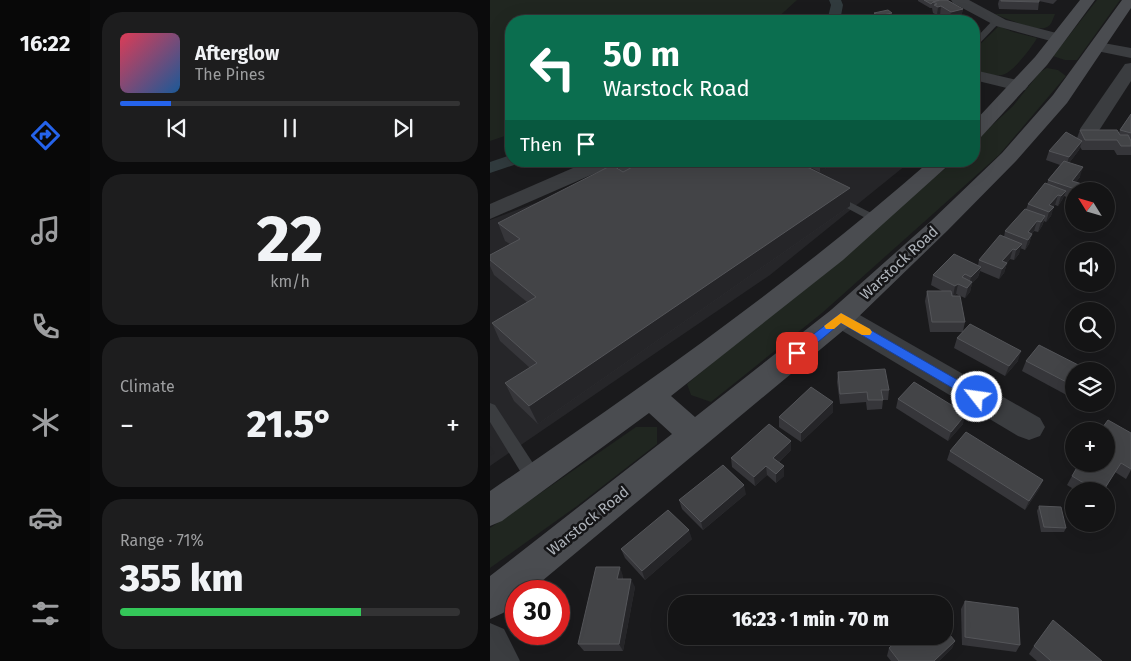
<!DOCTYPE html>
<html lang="en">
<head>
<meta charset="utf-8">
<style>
  body { margin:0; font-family:"Fira Sans",sans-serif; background:#1d1d1e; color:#f1f3f6; height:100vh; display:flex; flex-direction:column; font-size:19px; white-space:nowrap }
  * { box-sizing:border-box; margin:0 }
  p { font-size:16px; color:#9d9ea0 }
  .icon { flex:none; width:28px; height:28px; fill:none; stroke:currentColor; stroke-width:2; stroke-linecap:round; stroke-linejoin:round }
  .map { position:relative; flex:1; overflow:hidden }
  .details { display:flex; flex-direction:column; gap:12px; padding:12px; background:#0b0b0c; width:400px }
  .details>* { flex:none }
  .banner { position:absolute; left:15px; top:15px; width:475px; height:152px; border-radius:20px; box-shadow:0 5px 20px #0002,0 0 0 1px #333334; background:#0b6e4f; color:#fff; overflow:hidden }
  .needle { width:32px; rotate:307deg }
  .controls { position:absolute; left:575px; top:182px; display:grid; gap:10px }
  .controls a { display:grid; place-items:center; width:50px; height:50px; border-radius:50%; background:#141415; box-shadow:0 5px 20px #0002,0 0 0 1px #333334; font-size:25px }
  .speed { position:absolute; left:15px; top:580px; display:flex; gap:10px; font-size:25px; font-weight:700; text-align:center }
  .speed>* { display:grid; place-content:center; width:65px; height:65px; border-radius:50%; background:#141415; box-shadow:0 5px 20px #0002,0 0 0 1px #333334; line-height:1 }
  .speed .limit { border:8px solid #d22; background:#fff; color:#111 }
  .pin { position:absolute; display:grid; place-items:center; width:42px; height:42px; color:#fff; margin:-21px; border-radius:10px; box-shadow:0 2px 8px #0006 }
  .me { position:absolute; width:55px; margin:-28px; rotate:300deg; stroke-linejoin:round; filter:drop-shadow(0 0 4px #0008) }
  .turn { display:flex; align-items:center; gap:18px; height:105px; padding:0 15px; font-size:22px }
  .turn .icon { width:65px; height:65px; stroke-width:2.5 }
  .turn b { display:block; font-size:35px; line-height:42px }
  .then { display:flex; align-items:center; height:48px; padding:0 15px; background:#0003; gap:10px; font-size:19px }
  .big { font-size:38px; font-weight:800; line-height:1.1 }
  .details .card { flex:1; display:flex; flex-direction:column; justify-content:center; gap:8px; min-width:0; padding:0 18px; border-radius:20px; background:#1d1d1e }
  .details .dial { align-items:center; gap:0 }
  .dial b { font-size:65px; line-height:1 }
  .song { display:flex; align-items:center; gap:15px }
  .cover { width:60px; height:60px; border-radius:8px; background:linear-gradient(135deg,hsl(350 70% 55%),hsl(210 70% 35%)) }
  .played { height:5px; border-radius:2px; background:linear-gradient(90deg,#2563eb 15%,#333334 15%) }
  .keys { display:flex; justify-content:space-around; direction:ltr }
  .heat { display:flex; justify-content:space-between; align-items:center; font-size:28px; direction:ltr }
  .charge { height:8px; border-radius:4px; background:linear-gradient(90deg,#34c759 71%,#333334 0) }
  .trip { position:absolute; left:178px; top:595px; width:285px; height:50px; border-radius:20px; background:#141415; box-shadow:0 5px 20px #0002,0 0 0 1px #333334; font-weight:800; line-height:50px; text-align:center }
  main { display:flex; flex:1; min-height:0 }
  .menu { display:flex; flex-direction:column; width:90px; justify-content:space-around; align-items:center; background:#080808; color:#9d9ea0 }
  .menu .icon { width:35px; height:35px }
  .menu .selected { color:#2563eb }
  .menu b { font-size:22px; color:#f1f3f6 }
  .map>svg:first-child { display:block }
  .built { fill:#262629 }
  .green { fill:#202620 }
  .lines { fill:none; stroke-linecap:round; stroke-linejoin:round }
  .canal { fill:#313b3e; fill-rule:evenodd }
  .lane { fill:#3b3d40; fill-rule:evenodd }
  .street { fill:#3b3d40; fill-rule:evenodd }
  .secondary { fill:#4a4c50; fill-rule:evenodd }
  .wall { fill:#36363a }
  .shaded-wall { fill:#252528 }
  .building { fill:#434447; stroke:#545559 }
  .route { fill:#2563eb; stroke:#184099 }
  .slow { fill:#f59e0b }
  .labels { text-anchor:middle; stroke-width:5; stroke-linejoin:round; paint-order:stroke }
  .street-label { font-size:15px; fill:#aeb3ba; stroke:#151517 }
</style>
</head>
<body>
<main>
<nav class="menu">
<b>16:22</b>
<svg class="icon selected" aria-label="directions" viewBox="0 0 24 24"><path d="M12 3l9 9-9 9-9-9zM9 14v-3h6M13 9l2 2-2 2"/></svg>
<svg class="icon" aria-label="music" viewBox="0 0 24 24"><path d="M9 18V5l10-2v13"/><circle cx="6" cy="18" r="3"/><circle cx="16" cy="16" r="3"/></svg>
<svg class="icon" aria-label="phone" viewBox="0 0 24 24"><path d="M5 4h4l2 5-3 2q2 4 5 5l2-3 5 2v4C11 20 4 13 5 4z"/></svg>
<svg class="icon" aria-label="climate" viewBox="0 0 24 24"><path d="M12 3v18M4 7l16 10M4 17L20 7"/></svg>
<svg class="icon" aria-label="car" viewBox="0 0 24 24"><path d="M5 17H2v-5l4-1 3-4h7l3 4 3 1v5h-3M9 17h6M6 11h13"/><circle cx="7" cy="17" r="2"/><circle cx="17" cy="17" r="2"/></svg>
<svg class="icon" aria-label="filters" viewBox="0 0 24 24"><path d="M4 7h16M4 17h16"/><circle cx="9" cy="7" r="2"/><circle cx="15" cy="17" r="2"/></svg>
</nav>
<section class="details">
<div class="card">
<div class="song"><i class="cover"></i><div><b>Afterglow</b><p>The Pines</p></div></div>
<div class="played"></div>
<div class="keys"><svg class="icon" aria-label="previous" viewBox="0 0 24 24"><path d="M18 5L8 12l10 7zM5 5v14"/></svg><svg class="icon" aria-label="pause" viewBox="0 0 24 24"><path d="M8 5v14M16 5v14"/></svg><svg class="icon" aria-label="next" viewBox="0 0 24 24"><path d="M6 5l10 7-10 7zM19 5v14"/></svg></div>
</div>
<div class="card dial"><b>22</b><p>km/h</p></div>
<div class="card"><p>Climate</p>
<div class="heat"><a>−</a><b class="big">21.5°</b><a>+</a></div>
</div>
<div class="card"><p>Range · 71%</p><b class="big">355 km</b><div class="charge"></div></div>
</section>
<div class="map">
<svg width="641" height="661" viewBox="0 0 641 661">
  <rect width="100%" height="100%" fill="#1a1a1c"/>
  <polygon class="built" points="147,161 421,161 280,275 0,466 0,220 112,178"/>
  <g class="green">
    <polygon points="0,0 307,0 284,21 21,21 21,134 0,141"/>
    <polygon points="607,0 630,0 587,60 575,60 563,56"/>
    <path d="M504 14H565C563 18 562 25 557 27 548 33 514 17 504 14Z"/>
    <path d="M509 26 523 32 547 38C542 47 522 74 512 75 504 77 492 72 484 71V50Z"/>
    <polygon points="557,68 568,70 576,76 509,155 332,313 221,402 201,395 197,384 464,161 484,161 484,142 523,106 550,72"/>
    <polygon points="146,427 167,427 167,444 87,506 0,568 0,528"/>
  </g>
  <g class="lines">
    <g class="canal">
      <polygon points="339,0 351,0 353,5 350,21 337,21 341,5"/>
      <polygon points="21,155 21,161 29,161 27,164 0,173 0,162"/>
    </g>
    <g class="lane">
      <polygon points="504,19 511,21 487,46 484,46 484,40"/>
      <polygon points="141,161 155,161 135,172 127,172 126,170"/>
      <polygon points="344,194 391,218 393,220 391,222 383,222 340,199 338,197"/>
      <polygon points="0,403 5,405 50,474 52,479 50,484 44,486 38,484 0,422"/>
    </g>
    <g class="street">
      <polygon points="461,0 479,0 516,20 574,35 576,38 574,41 568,43 506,26 463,3"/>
      <polygon points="608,42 641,48 641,58 602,50 600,47 602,44"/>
      <polygon points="641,63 641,81 610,129 607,133 600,135 593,133 590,129 635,64"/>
      <polygon points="484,70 535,82 538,86 535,90 529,91 484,80"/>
      <polygon points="99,161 127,161 124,165 0,219 0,204"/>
      <polygon points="351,307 361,310 550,418 555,427 550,436 539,440 528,436 341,324 338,317 341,310"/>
      <polygon points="0,623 14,629 30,661 0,661"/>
    </g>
    <g class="secondary">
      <polygon points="590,0 605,0 557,65 491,137 484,139 484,122 545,57"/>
      <path d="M632 0H641V8L577 103 526 161 457 231 361 324 40 591H26V603L13 613 0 619V576L182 434 159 413 12 521 0 526V491C152 387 302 282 440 161H463L353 260 181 396 205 417 341 310 441 221 512 153 563 95Z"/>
    </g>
  </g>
  <g class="wall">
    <polygon points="428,0 457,0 473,9 471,17 469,18 477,21 453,21 453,19 455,17 450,15 447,15 443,13 442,8 440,8 428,1"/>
    <polygon points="509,0 567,0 563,4 549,1 549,2 548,10 509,9 508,4"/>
    <polygon points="384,13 402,17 389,20 384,17"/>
    <polygon points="641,114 641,155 627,155 624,150 592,150 590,147 589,150 579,163 590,177 586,182 592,184 590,191 584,191 584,200 574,196 572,200 568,206 565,205 563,206 561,216 556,222 554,221 552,226 548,232 544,231 542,234 539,244 535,250 530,248 529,254 524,260 520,259 517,263 514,273 509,279 490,271 488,277 482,283 480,292 475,298 466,294 464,296 475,322 473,331 528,361 515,376 464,348 467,338 473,332 440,332 435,301 437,291 452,291 441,285 443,275 488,265 489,260 514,237 515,231 536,209 538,204 557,184 558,180 570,165 556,160 559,151 587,138 590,130 629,133 630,130"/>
    <polygon points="308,161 347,161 330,172"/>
    <polygon points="133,172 360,206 48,424 24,401 15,383 40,368 10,341 2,323 37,302 4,275 0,266 0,255 20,244 15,241 8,223"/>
    <polygon points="536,361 584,371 584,399 532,371"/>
    <polygon points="348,372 399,390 398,400 393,400 392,409 377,410 376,402 350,404 347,382"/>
    <polygon points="408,399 473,424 458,441 406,408"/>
    <polygon points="593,404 609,404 605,410"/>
    <polygon points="343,412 311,442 289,427 289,417"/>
    <polygon points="641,433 641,470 636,479 625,472 614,491 587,491 577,485 582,476"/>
    <polygon points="301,450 289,462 294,466 294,476 286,483 277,475 265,486 242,467 241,458"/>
    <polygon points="460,451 553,480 549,489 535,510 457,460"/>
    <polygon points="256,494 213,530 192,509 189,500"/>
    <polygon points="549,506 576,528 574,532 551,532 547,511"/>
    <polygon points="202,539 155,580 135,558 131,549"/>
    <polygon points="133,576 133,579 145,587 133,651 94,651 88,644"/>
    <polygon points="475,601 530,645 526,652 472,645 471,609"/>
    <polygon points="465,641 462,648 449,661 401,661 397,656 399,648"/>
    <polygon points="544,646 612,661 547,661 539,654"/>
  </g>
  <g class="shaded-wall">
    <polygon points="451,6 450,15 447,15 448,7"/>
    <polygon points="473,9 471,17 459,20 461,12"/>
    <polygon points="402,13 402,17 389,20 389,16"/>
    <polygon points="592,141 589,150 576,167 579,157"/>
    <polygon points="330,161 347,161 330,172"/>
    <polygon points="593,167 590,177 581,188 582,181"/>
    <polygon points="592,184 590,191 587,191 588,190"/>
    <polygon points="360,188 360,206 48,424 39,406"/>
    <polygon points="576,191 572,200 568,206 571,196"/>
    <polygon points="568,195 565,205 559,212 559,205"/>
    <polygon points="564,207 561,216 556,222 559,212"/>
    <polygon points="555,216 552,226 548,232 551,222"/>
    <polygon points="547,221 544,231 537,240 538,232"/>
    <polygon points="542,234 539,244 535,250 538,240"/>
    <polygon points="532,244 529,254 524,260 526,250"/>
    <polygon points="523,249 520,259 511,269 512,261"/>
    <polygon points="517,263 514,273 509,279 512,269"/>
    <polygon points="491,267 488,277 482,283 480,292 475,298 481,277"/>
    <polygon points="468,284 466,294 463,296 465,286"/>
    <polygon points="531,351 528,361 515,376 519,366"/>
    <polygon points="343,402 343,412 311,442 311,433"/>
    <polygon points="476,414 473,424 458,441 461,432"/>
    <polygon points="301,441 301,450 283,467 283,458"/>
    <polygon points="0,446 5,453 0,456"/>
    <polygon points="276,466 277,475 265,486 264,477"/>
    <polygon points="294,466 294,476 286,483 286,474"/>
    <polygon points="553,480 549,489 535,510 539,501"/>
    <polygon points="254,485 256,494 213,530 211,522"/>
    <polygon points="199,530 202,539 155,580 152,571"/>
    <polygon points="130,567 133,576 131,587 127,579"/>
    <polygon points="141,579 145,587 133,651 129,644"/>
    <polygon points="465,641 462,648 449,661 444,661"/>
  </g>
  <g class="building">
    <polygon points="434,0 449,0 443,2 441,4"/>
    <polygon points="450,0 457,0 473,9 461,12 451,6 448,7 444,5 447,4 443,2"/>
    <polygon points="511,0 549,0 549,2 511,1"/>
    <polygon points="398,10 402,13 389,16 384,13"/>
    <polygon points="458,15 477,19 475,21 456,21 457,20 453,19"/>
    <polygon points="641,114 641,133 630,130"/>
    <polygon points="590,130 627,130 630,135 638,135 641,141 641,146 631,146 627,140 595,140"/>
    <polygon points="576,132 592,141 579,157 559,151"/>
    <polygon points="154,161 305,161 360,188 39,406 15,383 47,363 2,323 46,297 0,260 0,255 30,239 8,223 122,165 133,172"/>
    <polygon points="574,161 593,167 582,181 592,184 588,190 558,180"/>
    <polygon points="555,183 576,191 571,196 568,195 559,205 564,207 559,212 538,204"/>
    <polygon points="535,209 555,216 551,222 547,221 538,232 542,234 538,240 515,231"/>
    <polygon points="510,235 532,244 526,250 523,249 512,261 517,263 512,269 489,260"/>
    <polygon points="464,254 491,267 481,277 475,274 472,277 482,282 477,288 468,284 465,286 443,275"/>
    <polygon points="437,291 461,291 462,296 470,296 475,322 442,322"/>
    <polygon points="480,324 531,351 519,366 467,338"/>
    <polygon points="549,345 600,371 584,371 584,386 536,361"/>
    <polygon points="395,369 399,390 391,390 393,400 378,400 377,392 350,394 348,372"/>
    <polygon points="616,380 621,382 616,390"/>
    <polygon points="424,382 476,414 461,432 408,399"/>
    <polygon points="321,387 343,402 311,433 289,417"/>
    <polygon points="618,420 641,433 641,469 631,463 613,491 607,491 582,476 589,464 616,464 616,431 610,431"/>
    <polygon points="279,424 301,441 283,458 294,466 286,474 276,466 264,477 241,458"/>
    <polygon points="476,432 553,480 539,501 460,451"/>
    <polygon points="233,465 254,485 211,522 189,500"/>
    <polygon points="549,506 571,507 576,528 554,527"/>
    <polygon points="178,510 199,530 152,571 131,549"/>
    <polygon points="106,567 130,567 127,579 141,579 129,644 88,644"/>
    <polygon points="475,601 528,608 530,645 475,637"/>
    <polygon points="563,620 612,661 561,661 544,646"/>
    <polygon points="454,628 465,641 444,661 409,661 399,648 412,636 454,636"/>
  </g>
  <polygon class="route" points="351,313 492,394 493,397 492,400 483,400 351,323 311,356 303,356 301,353 303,350"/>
  <polygon class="slow" points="351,313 380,329 382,332 380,335 372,335 351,323 344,329 336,329 334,326"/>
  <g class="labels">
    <g class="street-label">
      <text transform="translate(409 263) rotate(-43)" y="5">Warstock Road</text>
      <text transform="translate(98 521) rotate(-39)" y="5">Warstock Road</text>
    </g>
  </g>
</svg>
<div class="controls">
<a><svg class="needle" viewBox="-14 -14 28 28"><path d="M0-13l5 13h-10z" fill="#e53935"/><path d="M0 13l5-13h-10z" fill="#9d9ea0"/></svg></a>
<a><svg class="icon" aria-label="sound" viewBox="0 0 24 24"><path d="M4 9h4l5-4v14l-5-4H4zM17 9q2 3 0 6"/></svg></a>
<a><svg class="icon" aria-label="search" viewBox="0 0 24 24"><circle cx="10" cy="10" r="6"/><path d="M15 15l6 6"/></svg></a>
<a><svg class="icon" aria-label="layers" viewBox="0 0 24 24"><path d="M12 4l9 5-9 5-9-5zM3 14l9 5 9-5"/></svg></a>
<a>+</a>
<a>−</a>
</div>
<div class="speed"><div class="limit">30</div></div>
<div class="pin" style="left:307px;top:353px;background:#d93025"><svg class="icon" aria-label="arrive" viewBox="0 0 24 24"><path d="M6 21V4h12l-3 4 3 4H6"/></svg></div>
<svg class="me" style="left:487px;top:397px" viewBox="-20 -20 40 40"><circle r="17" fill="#2563eb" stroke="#fff" stroke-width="3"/><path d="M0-11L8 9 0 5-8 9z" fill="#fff"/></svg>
<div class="trip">16:23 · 1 min · 70 m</div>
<div class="banner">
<div class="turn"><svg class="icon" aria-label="left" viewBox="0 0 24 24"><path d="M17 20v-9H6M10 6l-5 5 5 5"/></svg><div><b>50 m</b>Warstock Road</div></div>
<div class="then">Then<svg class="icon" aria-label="arrive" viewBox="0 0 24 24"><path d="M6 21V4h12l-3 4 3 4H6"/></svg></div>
</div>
</div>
</main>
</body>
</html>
